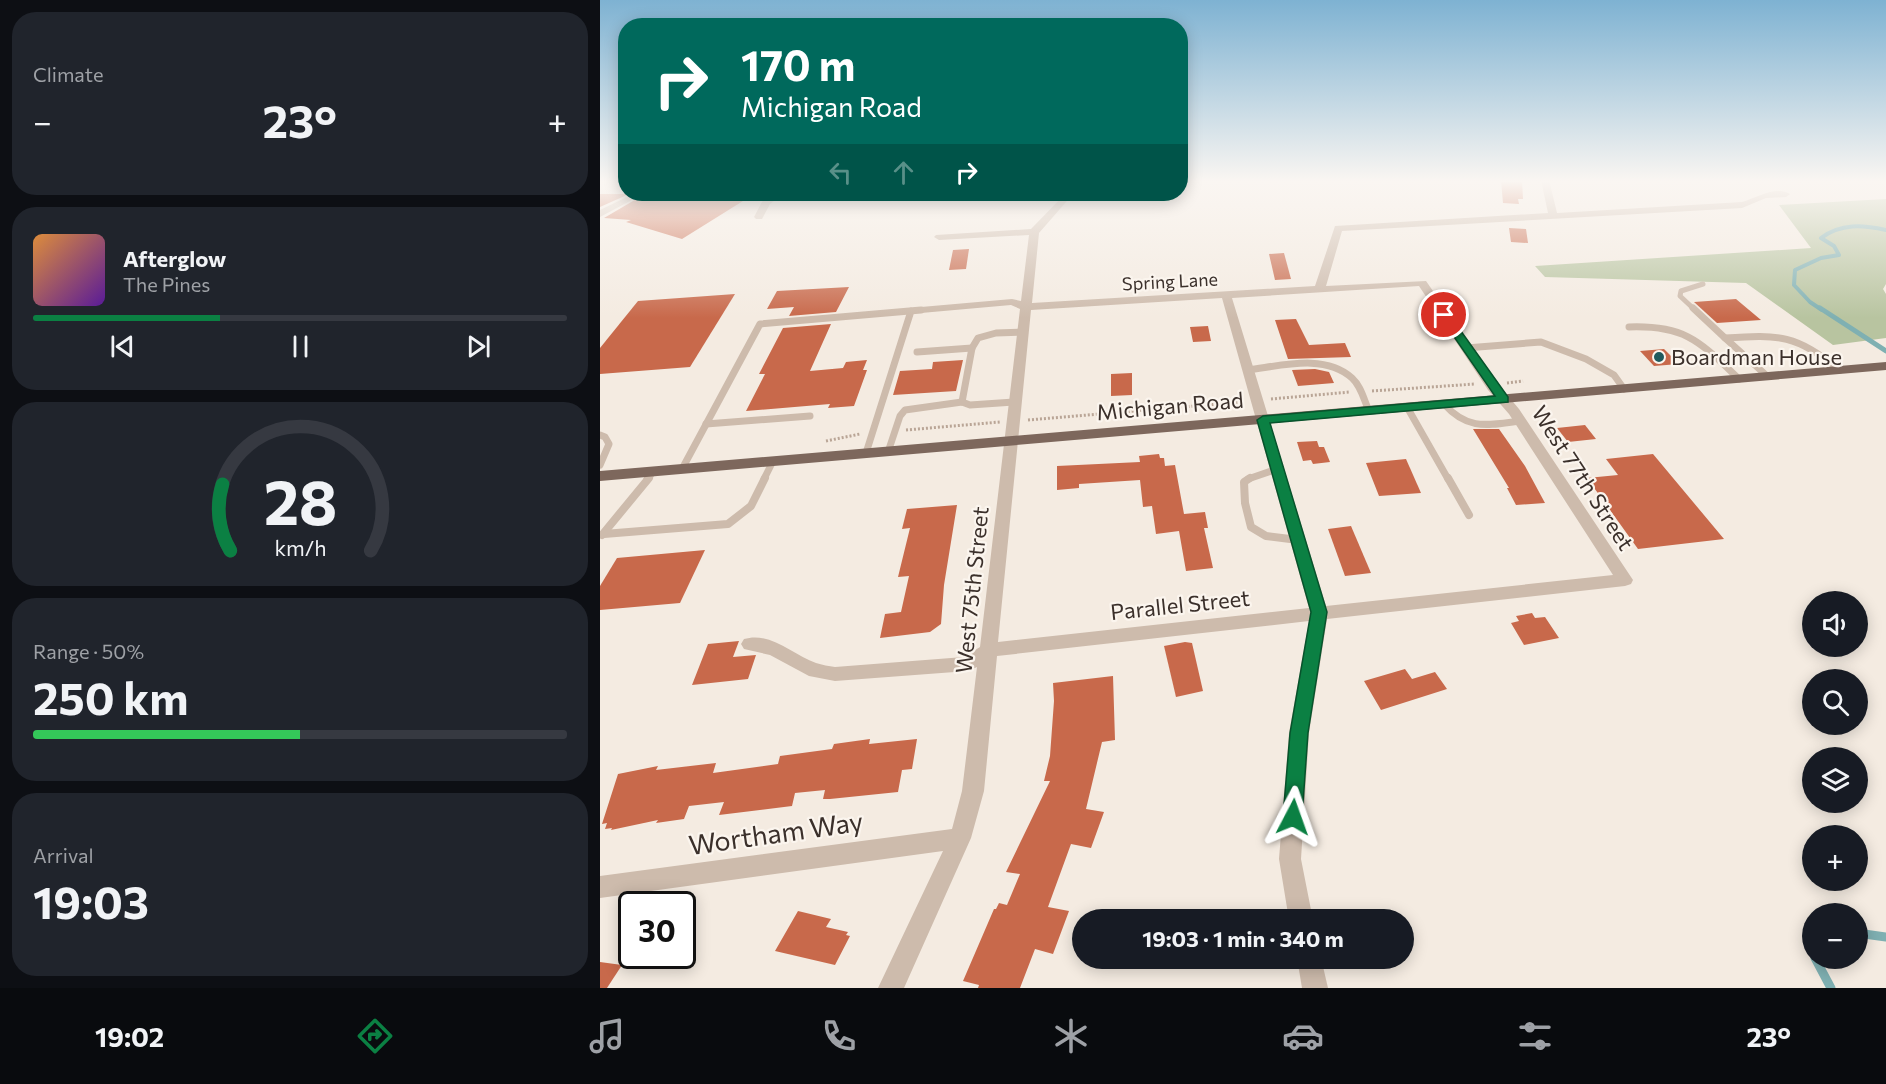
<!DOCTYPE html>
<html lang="en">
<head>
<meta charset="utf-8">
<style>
  body { margin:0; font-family:Commissioner,sans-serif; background:#20242c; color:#f1f3f6; height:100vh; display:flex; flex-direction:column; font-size:22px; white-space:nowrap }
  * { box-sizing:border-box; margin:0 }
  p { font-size:20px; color:#9ea1a6 }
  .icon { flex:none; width:33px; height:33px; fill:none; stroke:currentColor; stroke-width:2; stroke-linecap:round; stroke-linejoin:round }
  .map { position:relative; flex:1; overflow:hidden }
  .side { display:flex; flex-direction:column; gap:12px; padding:12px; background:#0d0f14; width:600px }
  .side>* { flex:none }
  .top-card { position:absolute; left:18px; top:18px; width:570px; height:183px; border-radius:24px; box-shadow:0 3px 15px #0003; background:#00695c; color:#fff; overflow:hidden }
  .tools { position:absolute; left:1202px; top:591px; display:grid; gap:12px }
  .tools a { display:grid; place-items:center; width:66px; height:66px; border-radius:50%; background:#171b24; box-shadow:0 3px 15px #0003; font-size:30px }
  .speed { position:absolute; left:18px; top:891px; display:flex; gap:12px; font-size:30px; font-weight:700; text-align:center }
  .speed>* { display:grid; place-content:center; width:78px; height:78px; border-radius:50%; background:#171b24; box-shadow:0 3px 15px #0003; line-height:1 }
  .speed .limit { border:3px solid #111; border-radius:9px; background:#fff; color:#111 }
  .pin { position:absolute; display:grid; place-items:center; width:51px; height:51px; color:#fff; margin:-26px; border:3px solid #fff; border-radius:50%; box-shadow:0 2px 6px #0007 }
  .me { position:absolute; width:66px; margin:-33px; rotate:4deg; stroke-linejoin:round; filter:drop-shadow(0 0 4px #0008) }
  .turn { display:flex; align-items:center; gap:21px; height:126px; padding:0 24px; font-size:27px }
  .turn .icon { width:78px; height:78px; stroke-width:2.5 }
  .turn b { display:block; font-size:42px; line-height:51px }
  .lanes { display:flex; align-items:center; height:57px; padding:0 24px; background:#0003; justify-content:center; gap:30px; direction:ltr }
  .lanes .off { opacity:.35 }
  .big { font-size:45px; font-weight:700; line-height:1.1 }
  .side .tile { flex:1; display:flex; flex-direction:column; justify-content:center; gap:9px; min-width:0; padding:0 21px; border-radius:24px; background:#20242c }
  .side .dial { align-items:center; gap:0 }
  .dial svg { height:156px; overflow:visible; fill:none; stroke:#363941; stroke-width:7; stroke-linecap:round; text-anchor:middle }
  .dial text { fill:#f1f3f6; stroke:none }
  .song { display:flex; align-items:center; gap:18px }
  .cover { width:72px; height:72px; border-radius:9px; background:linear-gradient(135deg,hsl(30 70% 55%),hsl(270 70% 35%)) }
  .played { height:6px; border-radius:3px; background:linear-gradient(90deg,#0b8043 35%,#363941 35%) }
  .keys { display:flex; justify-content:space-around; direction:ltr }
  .heat { display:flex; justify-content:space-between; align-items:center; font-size:33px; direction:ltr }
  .charge { height:9px; border-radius:4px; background:linear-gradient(90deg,#34c759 50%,#363941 0) }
  .trip { position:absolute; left:472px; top:909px; width:342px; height:60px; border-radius:30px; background:#171b24; box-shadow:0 3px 15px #0003; font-weight:700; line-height:60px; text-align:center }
  .dock { display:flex; height:96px; justify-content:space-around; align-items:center; background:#090b0e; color:#9ea1a6 }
  .dock .icon { width:42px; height:42px }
  .dock .on { color:#0b8043 }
  .dock b { font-size:27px; color:#f1f3f6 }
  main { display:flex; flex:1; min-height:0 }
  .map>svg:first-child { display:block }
  .green { fill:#b8c4a0 }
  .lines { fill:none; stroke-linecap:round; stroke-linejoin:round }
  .stream-far2 { stroke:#7fb0b2; stroke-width:4 }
  .stream-far1 { stroke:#7fb0b2; stroke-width:5 }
  .stream { stroke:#7fb0b2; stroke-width:9 }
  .building { fill:#c8694b }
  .path { stroke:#b9a596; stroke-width:3; stroke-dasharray:2 2; stroke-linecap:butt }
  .service-far2 { stroke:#cdbbac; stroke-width:5 }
  .service-far1 { stroke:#cdbbac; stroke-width:7 }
  .service { stroke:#cdbbac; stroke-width:8 }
  .minor { fill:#cdbbac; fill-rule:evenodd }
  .primary { fill:#7d675c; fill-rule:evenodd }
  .route { fill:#0b8043; stroke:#07532c; stroke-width:1.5 }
  .poi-dot { fill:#1f5a5e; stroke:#fbf5ee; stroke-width:2 }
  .labels { text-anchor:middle; stroke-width:4.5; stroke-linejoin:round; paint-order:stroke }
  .far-street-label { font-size:18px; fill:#3b302b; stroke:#fbf5ee }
  .poi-label { font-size:22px; fill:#3b302b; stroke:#fbf5ee; text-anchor:start }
  .street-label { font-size:22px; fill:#3b302b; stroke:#fbf5ee }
  .near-street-label { font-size:27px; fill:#3b302b; stroke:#fbf5ee }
</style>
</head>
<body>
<main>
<section class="side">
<div class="tile"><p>Climate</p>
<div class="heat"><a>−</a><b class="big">23°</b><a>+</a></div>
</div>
<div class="tile">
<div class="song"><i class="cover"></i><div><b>Afterglow</b><p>The Pines</p></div></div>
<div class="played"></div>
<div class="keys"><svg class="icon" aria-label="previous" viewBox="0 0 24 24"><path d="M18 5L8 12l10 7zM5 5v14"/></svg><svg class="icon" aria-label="pause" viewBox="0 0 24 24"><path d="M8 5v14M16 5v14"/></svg><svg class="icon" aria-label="next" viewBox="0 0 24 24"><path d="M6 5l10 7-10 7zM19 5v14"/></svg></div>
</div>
<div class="tile dial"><svg viewBox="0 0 100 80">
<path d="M14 69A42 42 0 1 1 86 69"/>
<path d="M14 69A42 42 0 0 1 10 35" stroke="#0b8043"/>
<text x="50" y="56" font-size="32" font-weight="700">28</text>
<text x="50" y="72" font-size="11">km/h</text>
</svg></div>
<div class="tile"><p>Range · 50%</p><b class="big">250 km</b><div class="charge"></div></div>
<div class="tile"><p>Arrival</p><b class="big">19:03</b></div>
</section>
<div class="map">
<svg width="1286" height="988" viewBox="0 0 1286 988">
  <rect width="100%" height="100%" fill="#f4ebe1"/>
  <polygon class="green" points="1286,199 1286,284 1283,289 1286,294 1286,338 1233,345 1146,283 945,277 935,266 1211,248 1179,205"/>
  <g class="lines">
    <path class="stream-far2" d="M1222 310 1210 302 1194 285 1195 270 1221 258 1239 255 1234 246 1221 238C1241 223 1263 225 1286 230"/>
    <polyline class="stream-far1" points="1220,308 1286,351"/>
    <g class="stream">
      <polyline points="1257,933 1286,937"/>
      <polyline points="1215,958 1231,988"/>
    </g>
  </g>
  <g class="building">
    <polygon points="901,180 922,180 923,199 918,199 919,204 903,203"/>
    <polygon points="0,194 29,194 0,207"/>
    <polygon points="45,194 148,194 145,196 151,196 82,239 26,222 31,220 4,218"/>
    <polygon points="909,228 926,229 928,243 911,242"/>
    <polygon points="369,249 366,269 349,270 353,250"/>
    <polygon points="684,253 691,279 675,280 669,254"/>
    <polygon points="249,287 236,312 189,316 194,307 167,309 177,291"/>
    <polygon points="135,294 90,367 0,374 0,348 38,301"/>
    <polygon points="1136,299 1161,320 1117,323 1094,302"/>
    <polygon points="696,319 709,345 745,343 751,357 688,359 675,320"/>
    <polygon points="231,324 210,371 243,368 246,362 267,360 263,370 267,370 254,406 228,408 230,404 146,411 165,374 159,374 183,328"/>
    <polygon points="608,326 611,341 593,342 590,327"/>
    <polygon points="1064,349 1079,364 1054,366 1040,351"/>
    <polygon points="363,360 356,391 293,395 300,371 332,369 333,362"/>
    <polygon points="715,369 729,372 734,383 698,386 692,370"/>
    <polygon points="532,373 532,395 511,396 511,374"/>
    <polygon points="985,425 996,439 968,442 957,428"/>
    <polygon points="873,429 899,429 925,466 945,503 916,505 907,488 909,488"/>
    <polygon points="717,441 719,447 724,447 730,462 713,464 711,460 703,461 697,442"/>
    <polygon points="559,454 560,458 564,458 565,466 575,465 584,514 605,512 608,528 604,528 613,568 586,571 579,531 556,534 552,506 543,507 540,480 479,484 479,488 457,490 457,466 540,462 539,456"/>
    <polygon points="1053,454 1124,539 1038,549 987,478 1018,475 1006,459"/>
    <polygon points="806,459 821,493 779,496 766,463"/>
    <polygon points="357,505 344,585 341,624 330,632 280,638 285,614 301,612 309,576 298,577 310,528 302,529 307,509"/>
    <polygon points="751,526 771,573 745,576 728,529"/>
    <polygon points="105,550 80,603 0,610 0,586 17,558"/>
    <polygon points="932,613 935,618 945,617 959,638 924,645 911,623 919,621 916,616"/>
    <polygon points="139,641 133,657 156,655 148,679 92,685 108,644"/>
    <polygon points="585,642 592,643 603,691 576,697 564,646"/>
    <polygon points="805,669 812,679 835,672 847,689 781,710 764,681"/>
    <polygon points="513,676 515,740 502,742 486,809 504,812 491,848 471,844 448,907 469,911 453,954 435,949 420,988 378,988 379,985 363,981 394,909 396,909 399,903 407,905 420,874 406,872 450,781 444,781 450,756 454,701 453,683"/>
    <polygon points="270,739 269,744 317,739 312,769 302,770 298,792 230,799 223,799 225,790 195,793 192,806 119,815 124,802 89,806 84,819 56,823 58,820 11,830 12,828 5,829 7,823 2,824 18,774 58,766 56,770 116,763 113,773 178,764 180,756 232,749 234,744"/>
    <polygon points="198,911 231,919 226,927 248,932 246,935 250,936 235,965 175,951"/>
    <polygon points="0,962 22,965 7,988 0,988"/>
  </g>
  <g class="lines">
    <g class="path">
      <polyline points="907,383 923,381"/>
      <polyline points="772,391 875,384"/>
      <polyline points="671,399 750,392"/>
      <polyline points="428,420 642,402"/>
      <polyline points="306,430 400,422"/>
      <polyline points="226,441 260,434"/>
    </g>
    <polyline class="service-far2" points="1095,310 1080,296 1081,291 1103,284"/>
    <g class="service-far1">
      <path d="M1093 308 1125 338C1180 334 1196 335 1240 370"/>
      <path d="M1029 327C1086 325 1100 342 1139 379"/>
      <polyline points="1125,338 1167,376"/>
      <polyline points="866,348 941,342 986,359 1014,375 1024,389"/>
      <polyline points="317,352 372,348"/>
      <path d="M648 370C680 366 725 353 752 378 761 386 764 400 769 411"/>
      <polyline points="362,402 372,348 378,338 396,333 423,332"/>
      <path d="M844 404C868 431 888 425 920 421"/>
      <polyline points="807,407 848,479"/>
      <polyline points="106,424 210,416"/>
      <polyline points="0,435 5,437 9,444 0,465"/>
      <polyline points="288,452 300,416 305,410 362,402 370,405 414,402"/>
      <polyline points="266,453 311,311"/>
      <polyline points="82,469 160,324 321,310"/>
      <polyline points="47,479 54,471"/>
      <polyline points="164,479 173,461"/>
      <polyline points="648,479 677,469"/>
    </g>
    <g class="service">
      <polyline points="650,478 644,482 645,503 651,527 666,536 698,540"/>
      <polyline points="848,478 869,515"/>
      <polyline points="4,534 128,524 151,506 165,478"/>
      <polyline points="2,535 49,478"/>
    </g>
    <g class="minor">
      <path d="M941 180H949L957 213 1142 202C1156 198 1176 185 1190 194L1186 197 1166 198 1142 208 742 231 726 286 826 281 898 384 919 409 1033 580 1031 584 1025 586 727 619 709 733 701 859 713 920H689L679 859 689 733 709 621 397 656 384 791 371 838 304 988H278L343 851 0 898V876L352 829 362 791 377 667 368 671 235 681 209 676 170 655 144 649 141 644 144 639C170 631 193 655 216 663 222 665 229 666 235 667L364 657 380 647 420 309 411 305 321 313 315 310 321 307 412 299 421 301 429 235 339 240 334 237 336 235 431 229 465 194H473L439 233 432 303 715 286 735 226 948 213ZM819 286 888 390 909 414 1013 575 726 606 632 298ZM622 298 709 608 398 642 431 310Z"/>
      <polygon points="33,194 43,194 0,217 0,210"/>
      <polygon points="174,194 183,194 170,204 162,219 156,219 154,217 163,200"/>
      <polygon points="697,958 721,958 728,988 702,988"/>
    </g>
    <polygon class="primary" points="1286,362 1286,370 0,481 0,471"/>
  </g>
  <linearGradient id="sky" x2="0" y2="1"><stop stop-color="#7eb2d2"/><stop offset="0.57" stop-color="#faf6f2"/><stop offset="1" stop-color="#faf6f2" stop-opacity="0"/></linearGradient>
  <rect width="1286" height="318" fill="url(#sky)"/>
  <polygon class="route" points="844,312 848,313 908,397 908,402 670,423 727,612 708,733 702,817 699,824 693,826 686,824 683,817 690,733 711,612 657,420 663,416 895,396 839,315"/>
  <circle class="poi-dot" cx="1059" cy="357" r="6"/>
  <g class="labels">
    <g class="far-street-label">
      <text transform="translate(570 282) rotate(-3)" y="6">Spring Lane</text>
    </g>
    <g class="poi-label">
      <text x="1071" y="365">Boardman House</text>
    </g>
    <g class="street-label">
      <text transform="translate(570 406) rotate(-5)" y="8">Michigan Road</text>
      <text transform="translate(983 478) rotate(57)" y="8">West 77th Street</text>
      <text transform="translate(372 590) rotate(-84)" y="8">West 75th Street</text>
      <text transform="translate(580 605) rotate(-6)" y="8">Parallel Street</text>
    </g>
    <g class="near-street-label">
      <text transform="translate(176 834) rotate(-8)" y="9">Wortham Way</text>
    </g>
  </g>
</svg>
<div class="tools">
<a><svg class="icon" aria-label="sound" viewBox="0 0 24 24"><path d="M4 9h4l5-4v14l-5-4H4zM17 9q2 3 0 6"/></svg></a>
<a><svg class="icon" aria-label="search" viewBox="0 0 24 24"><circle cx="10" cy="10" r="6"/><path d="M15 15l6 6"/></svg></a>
<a><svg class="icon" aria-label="layers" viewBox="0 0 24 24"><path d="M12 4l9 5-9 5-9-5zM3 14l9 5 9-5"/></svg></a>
<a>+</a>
<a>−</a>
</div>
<div class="speed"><div class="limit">30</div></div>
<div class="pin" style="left:844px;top:315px;background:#d93025"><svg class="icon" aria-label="arrive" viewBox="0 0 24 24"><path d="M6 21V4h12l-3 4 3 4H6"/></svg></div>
<svg class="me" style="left:693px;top:817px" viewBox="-20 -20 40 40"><path d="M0-17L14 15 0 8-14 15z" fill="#0b8043" stroke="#fff" stroke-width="4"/></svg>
<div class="trip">19:03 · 1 min · 340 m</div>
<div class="top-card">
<div class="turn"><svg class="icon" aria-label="right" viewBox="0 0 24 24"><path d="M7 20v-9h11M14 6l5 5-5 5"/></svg><div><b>170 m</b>Michigan Road</div></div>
<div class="lanes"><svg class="icon off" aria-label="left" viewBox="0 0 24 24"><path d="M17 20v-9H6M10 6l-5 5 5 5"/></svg><svg class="icon off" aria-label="ahead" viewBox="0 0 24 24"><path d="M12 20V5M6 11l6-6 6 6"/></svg><svg class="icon" aria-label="right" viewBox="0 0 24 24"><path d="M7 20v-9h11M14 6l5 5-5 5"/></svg></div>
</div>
</div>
</main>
<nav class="dock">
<b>19:02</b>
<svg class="icon on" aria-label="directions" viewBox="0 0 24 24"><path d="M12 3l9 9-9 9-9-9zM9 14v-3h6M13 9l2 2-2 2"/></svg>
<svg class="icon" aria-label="music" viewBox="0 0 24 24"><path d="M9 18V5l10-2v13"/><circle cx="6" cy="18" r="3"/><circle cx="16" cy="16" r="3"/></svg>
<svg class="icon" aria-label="phone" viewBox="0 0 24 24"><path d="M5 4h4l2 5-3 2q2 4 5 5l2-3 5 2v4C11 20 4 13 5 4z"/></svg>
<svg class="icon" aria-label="climate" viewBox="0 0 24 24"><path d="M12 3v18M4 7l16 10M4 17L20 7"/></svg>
<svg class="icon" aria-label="car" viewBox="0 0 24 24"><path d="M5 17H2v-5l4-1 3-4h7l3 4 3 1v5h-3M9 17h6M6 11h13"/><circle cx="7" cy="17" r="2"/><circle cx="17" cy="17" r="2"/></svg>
<svg class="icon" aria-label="filters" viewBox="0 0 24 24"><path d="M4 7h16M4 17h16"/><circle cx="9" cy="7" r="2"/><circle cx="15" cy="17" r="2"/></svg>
<b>23°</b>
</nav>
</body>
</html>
